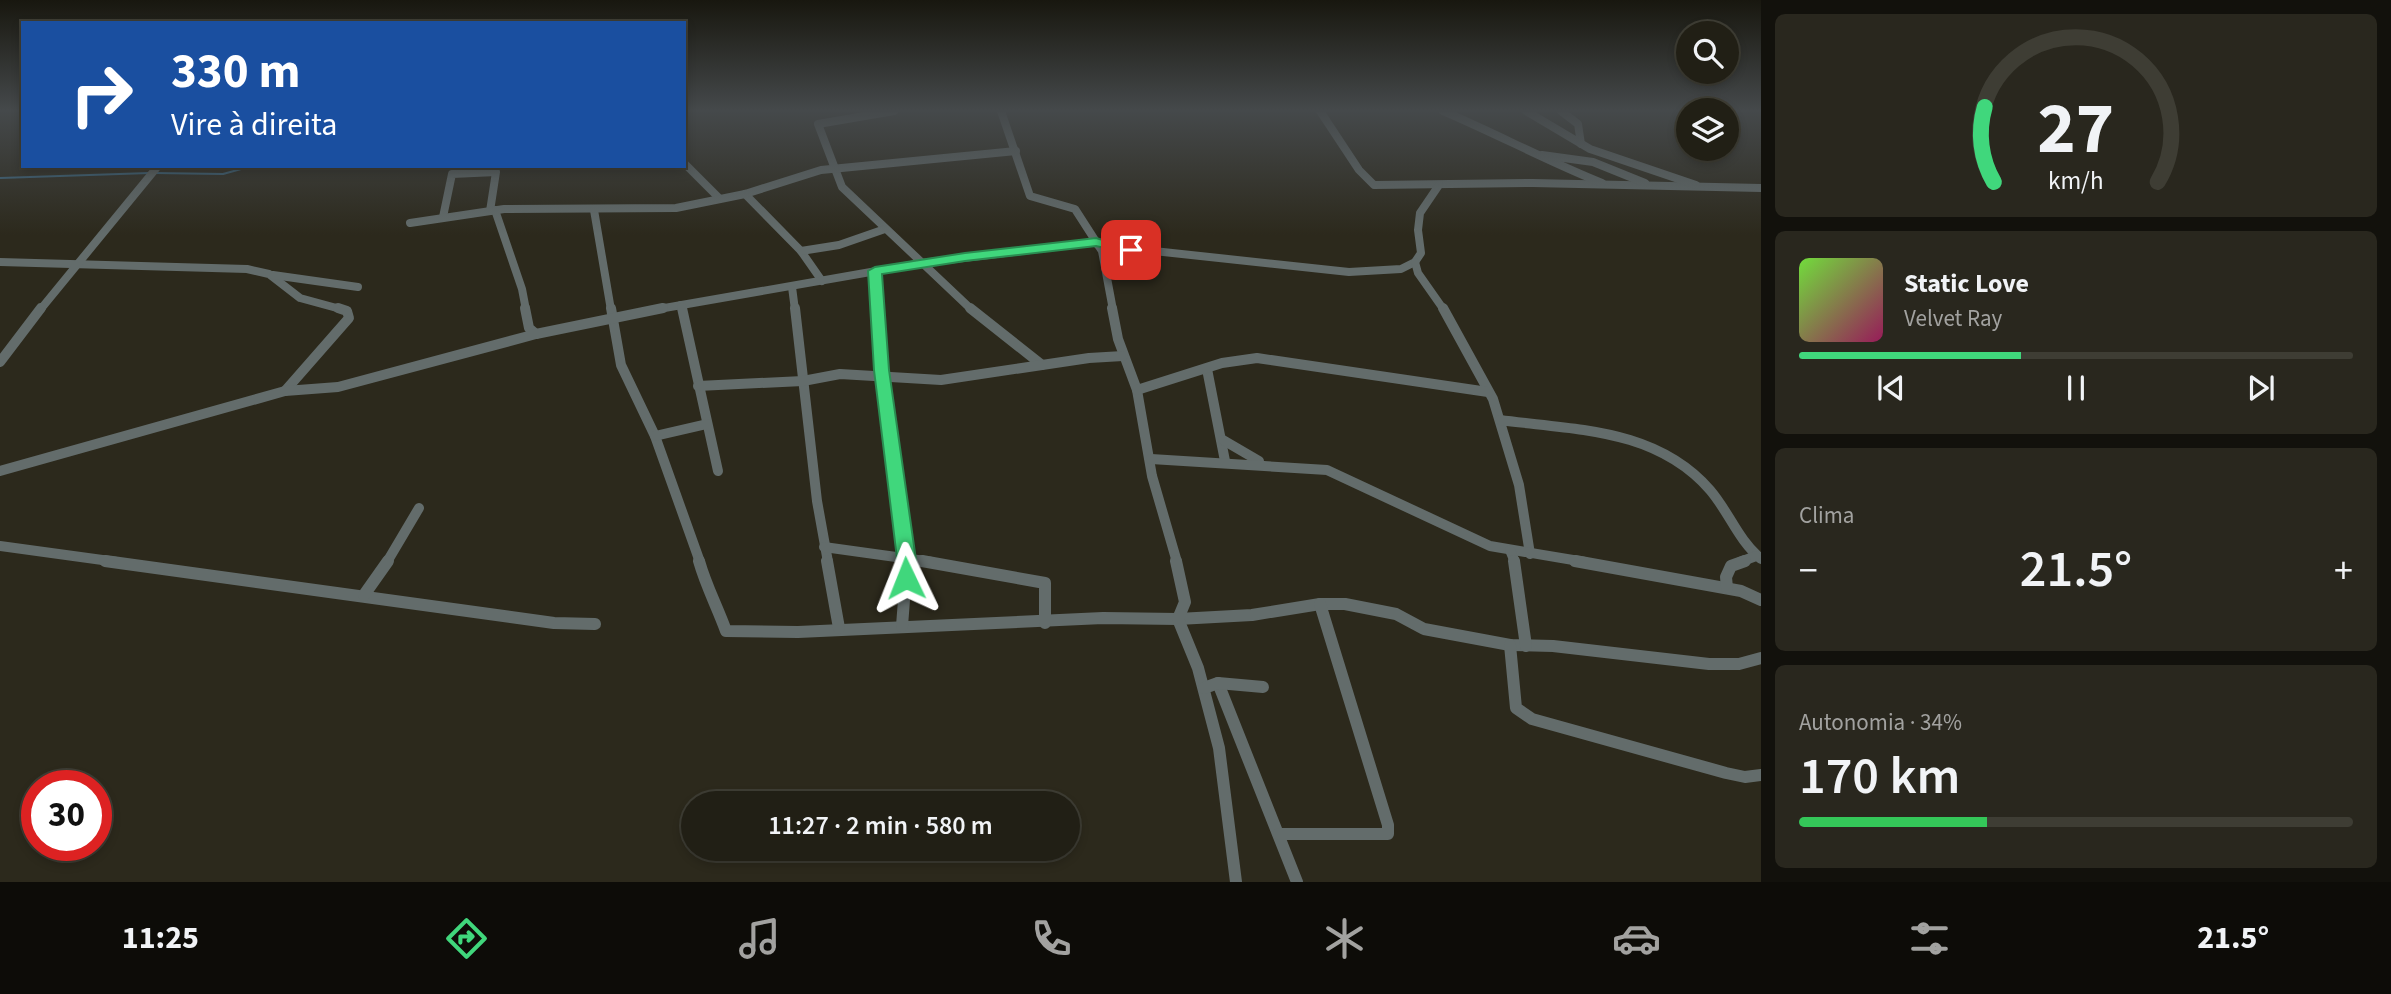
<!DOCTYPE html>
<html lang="pt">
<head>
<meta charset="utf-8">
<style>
  body { margin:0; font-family:"Source Sans 3",sans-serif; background:#29271e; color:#f1f3f6; height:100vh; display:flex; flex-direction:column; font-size:26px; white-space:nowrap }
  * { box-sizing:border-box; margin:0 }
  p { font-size:23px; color:#a2a2a0 }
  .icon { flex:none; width:38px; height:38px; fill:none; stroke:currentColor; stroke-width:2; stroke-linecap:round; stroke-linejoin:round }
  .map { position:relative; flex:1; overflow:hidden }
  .panel { display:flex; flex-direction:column; gap:14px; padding:14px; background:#12110c; width:630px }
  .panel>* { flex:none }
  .banner { position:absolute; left:21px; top:21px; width:665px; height:147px; border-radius:0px; box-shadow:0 4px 10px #0003,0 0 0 2px #3e3d34; background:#1a4fa0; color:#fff; overflow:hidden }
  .tools { position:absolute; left:1676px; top:21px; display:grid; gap:14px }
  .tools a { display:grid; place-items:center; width:63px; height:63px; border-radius:50%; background:#211f15; box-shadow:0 4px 10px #0003,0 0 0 2px #3e3d34; font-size:35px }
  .speed { position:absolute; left:21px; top:770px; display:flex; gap:14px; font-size:35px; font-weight:700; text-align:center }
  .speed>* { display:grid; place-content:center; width:91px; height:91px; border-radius:50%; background:#211f15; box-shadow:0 4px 10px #0003,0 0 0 2px #3e3d34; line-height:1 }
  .speed .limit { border:10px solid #d22; background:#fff; color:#111 }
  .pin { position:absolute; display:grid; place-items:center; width:60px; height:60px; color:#fff; margin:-30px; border-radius:14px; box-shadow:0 4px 10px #0006 }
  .me { position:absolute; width:77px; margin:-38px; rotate:358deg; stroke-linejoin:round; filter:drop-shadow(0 0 5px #0008) }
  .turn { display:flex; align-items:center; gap:24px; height:147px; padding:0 35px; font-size:32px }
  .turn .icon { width:91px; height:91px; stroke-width:2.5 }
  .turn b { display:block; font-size:49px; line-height:60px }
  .big { font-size:52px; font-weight:600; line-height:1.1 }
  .panel .tile { flex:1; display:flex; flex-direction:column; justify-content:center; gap:10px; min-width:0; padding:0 24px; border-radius:10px; background:#29271e }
  .panel .dial { align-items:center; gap:0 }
  .dial svg { height:182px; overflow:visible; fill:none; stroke:#3e3d34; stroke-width:7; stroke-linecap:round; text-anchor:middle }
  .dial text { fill:#f1f3f6; stroke:none }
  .song { display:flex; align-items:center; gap:21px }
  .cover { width:84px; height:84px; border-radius:10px; background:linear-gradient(135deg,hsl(100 70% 55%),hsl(330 70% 35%)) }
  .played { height:7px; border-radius:4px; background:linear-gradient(90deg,#40d77c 40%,#3e3d34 40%) }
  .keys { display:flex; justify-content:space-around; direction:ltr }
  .heat { display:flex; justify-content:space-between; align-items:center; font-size:38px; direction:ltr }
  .charge { height:10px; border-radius:5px; background:linear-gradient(90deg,#34c759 34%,#3e3d34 0) }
  .trip { position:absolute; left:681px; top:791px; width:399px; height:70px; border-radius:35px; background:#211f15; box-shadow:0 4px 10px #0003,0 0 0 2px #3e3d34; font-weight:600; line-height:70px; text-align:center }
  .tabs { display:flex; height:112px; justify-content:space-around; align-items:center; background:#0d0c08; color:#a2a2a0 }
  .tabs .icon { width:49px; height:49px }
  .tabs .on { color:#40d77c }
  .tabs b { font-size:32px; color:#f1f3f6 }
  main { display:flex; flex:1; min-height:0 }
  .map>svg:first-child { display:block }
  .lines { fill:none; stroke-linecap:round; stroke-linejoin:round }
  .stream { stroke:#3c6984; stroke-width:2 }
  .minor-far2 { stroke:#636c6b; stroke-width:8 }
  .minor-far1 { stroke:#636c6b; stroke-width:10 }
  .minor { stroke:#636c6b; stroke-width:12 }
  .route { fill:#40d77c; stroke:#2a8c51; stroke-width:2 }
</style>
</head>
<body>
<main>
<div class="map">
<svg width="1761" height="882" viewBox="0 0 1761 882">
  <rect width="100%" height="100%" fill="#2c291c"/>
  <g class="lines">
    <g class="stream">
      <polyline points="155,173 223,174 252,166"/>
      <polyline points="0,178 149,173"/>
    </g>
    <g class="minor-far2">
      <polyline points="894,111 818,124 842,187 972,310"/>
      <polyline points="1001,111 1030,196 1075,209 1102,251 1113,310"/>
      <polyline points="1320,111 1359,170 1374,185 1533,183 1761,188"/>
      <path d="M1443 111C1497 134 1547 161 1602 183"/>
      <polyline points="1526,111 1590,149 1696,185"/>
      <polyline points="1561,111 1578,124 1581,144"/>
      <polyline points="1542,155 1593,162 1645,183"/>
      <polyline points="684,163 719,198"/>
      <polyline points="745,194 801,251 822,281"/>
      <polyline points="495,210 522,289 526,310"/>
      <polyline points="594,210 611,310"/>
      <polyline points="443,217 452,174 496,172 490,211"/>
      <polyline points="410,223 504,209 676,208 745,194 821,170 1016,151"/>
      <polyline points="1098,245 1349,272 1401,269 1415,262 1421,253 1418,230 1420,213 1439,185"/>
      <polyline points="801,251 839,245 885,229"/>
      <polyline points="0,262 247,269 269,274 300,298 344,310"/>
      <polyline points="1415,262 1418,273 1444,310"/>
      <polyline points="875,271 878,310"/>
      <polyline points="273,275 358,287"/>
      <polyline points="792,287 795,310"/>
      <polyline points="681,305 682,310"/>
      <polyline points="40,310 158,166"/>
      <polyline points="653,310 922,263 1096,242"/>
    </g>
    <g class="minor-far1">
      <polyline points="525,308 529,328 536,334"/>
      <polyline points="611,308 621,365 655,436 700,562"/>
      <polyline points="682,308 718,471"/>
      <polyline points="795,308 817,501 828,562"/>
      <polyline points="878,308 882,371 907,562"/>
      <polyline points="970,308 1042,365"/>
      <polyline points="1112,308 1118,339 1137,390 1152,476 1177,562"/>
      <polyline points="1443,308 1493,399 1519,485 1530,554"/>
      <polyline points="0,362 41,308"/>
      <polyline points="1207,369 1225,461"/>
      <polyline points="698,386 803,381 840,374 941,380 1089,358 1123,356"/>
      <polyline points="1137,390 1222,363 1257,358 1488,392"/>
      <polyline points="285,391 349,318 347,311 338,308"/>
      <path d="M1500 420C1575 430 1656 428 1710 490 1729 512 1738 540 1761 559"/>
      <polyline points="655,436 707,424"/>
      <polyline points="1223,440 1259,461"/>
      <polyline points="1151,459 1327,470 1490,546 1585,562"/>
      <polyline points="0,471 285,391 338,387 536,334 663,308"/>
      <polyline points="0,546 117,562"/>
      <polyline points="824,547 932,562"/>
      <polyline points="1510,550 1515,562"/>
      <polyline points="387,562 419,508"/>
      <polyline points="1740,562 1756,556"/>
    </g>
    <g class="minor">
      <polyline points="105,561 554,623 595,624"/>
      <path d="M699 561C706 586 717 606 726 631L798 632 1103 618 1178 619 1252 615 1320 604H1345L1396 614 1424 629 1510 645 1553 646 1709 664H1739L1761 658"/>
      <polyline points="827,561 839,628"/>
      <polyline points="922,561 1045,583 1045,623"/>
      <polyline points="1176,561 1185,602 1178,619 1198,668 1219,748 1236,882"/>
      <polyline points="1514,561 1526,646"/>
      <polyline points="1575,561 1741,591 1761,600"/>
      <polyline points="1727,588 1726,577 1731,566 1745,561"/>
      <polyline points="364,595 388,561"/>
      <polyline points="902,626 907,561"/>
      <polyline points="1510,645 1516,708 1532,719 1726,773 1745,777 1761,775"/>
      <polyline points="1218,683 1297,882"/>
      <polyline points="1204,688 1218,683 1263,687"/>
      <polyline points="1279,834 1388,834 1388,825 1320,604"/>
    </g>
  </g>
  <linearGradient id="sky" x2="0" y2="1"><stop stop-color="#18170f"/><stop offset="0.47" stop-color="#45494b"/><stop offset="1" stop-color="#45494b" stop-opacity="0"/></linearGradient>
  <rect width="1761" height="235" fill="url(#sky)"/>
  <polygon class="route" points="1096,238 1137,250 1131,254 1096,246 965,261 882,274 889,370 916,560 912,583 900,583 874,370 868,271 875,267 965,253"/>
</svg>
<div class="tools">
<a><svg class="icon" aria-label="search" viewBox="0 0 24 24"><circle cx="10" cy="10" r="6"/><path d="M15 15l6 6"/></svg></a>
<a><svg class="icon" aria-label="layers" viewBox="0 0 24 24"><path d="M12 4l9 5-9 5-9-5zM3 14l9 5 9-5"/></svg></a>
</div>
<div class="speed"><div class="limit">30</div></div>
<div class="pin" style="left:1131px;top:250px;background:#d93025"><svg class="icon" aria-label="arrive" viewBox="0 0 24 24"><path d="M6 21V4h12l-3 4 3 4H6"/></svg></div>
<svg class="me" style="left:906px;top:578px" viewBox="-20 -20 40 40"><path d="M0-17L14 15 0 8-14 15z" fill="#40d77c" stroke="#fff" stroke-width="4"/></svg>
<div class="trip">11:27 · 2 min · 580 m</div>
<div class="banner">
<div class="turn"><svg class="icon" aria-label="right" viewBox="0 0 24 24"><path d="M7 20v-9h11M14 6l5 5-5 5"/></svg><div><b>330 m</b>Vire à direita</div></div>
</div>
</div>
<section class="panel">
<div class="tile dial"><svg viewBox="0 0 100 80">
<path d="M14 69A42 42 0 1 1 86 69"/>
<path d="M14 69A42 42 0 0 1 10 36" stroke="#40d77c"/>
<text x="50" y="56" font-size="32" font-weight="700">27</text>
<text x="50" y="72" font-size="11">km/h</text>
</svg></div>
<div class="tile">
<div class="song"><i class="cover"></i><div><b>Static Love</b><p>Velvet Ray</p></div></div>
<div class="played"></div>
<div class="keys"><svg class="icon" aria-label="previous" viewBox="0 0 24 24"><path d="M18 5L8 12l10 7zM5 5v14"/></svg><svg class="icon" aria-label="pause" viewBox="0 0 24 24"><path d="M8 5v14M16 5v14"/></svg><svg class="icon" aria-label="next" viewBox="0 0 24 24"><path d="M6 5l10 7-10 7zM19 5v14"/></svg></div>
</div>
<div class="tile"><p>Clima</p>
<div class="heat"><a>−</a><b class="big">21.5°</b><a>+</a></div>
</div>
<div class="tile"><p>Autonomia · 34%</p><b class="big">170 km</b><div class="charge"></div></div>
</section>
</main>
<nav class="tabs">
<b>11:25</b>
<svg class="icon on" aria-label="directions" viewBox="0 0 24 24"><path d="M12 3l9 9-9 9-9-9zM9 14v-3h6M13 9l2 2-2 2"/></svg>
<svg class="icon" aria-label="music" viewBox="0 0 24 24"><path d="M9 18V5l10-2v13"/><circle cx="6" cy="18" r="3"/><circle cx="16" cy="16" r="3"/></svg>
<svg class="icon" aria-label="phone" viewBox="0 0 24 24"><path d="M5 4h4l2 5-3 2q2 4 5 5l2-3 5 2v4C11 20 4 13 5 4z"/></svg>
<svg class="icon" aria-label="climate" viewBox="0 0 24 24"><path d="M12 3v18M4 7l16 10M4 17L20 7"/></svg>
<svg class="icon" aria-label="car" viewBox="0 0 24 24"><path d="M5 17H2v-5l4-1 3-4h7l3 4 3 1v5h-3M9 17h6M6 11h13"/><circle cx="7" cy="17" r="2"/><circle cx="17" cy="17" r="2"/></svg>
<svg class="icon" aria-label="filters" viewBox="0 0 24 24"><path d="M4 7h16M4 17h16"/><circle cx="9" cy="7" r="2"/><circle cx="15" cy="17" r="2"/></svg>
<b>21.5°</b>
</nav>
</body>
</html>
